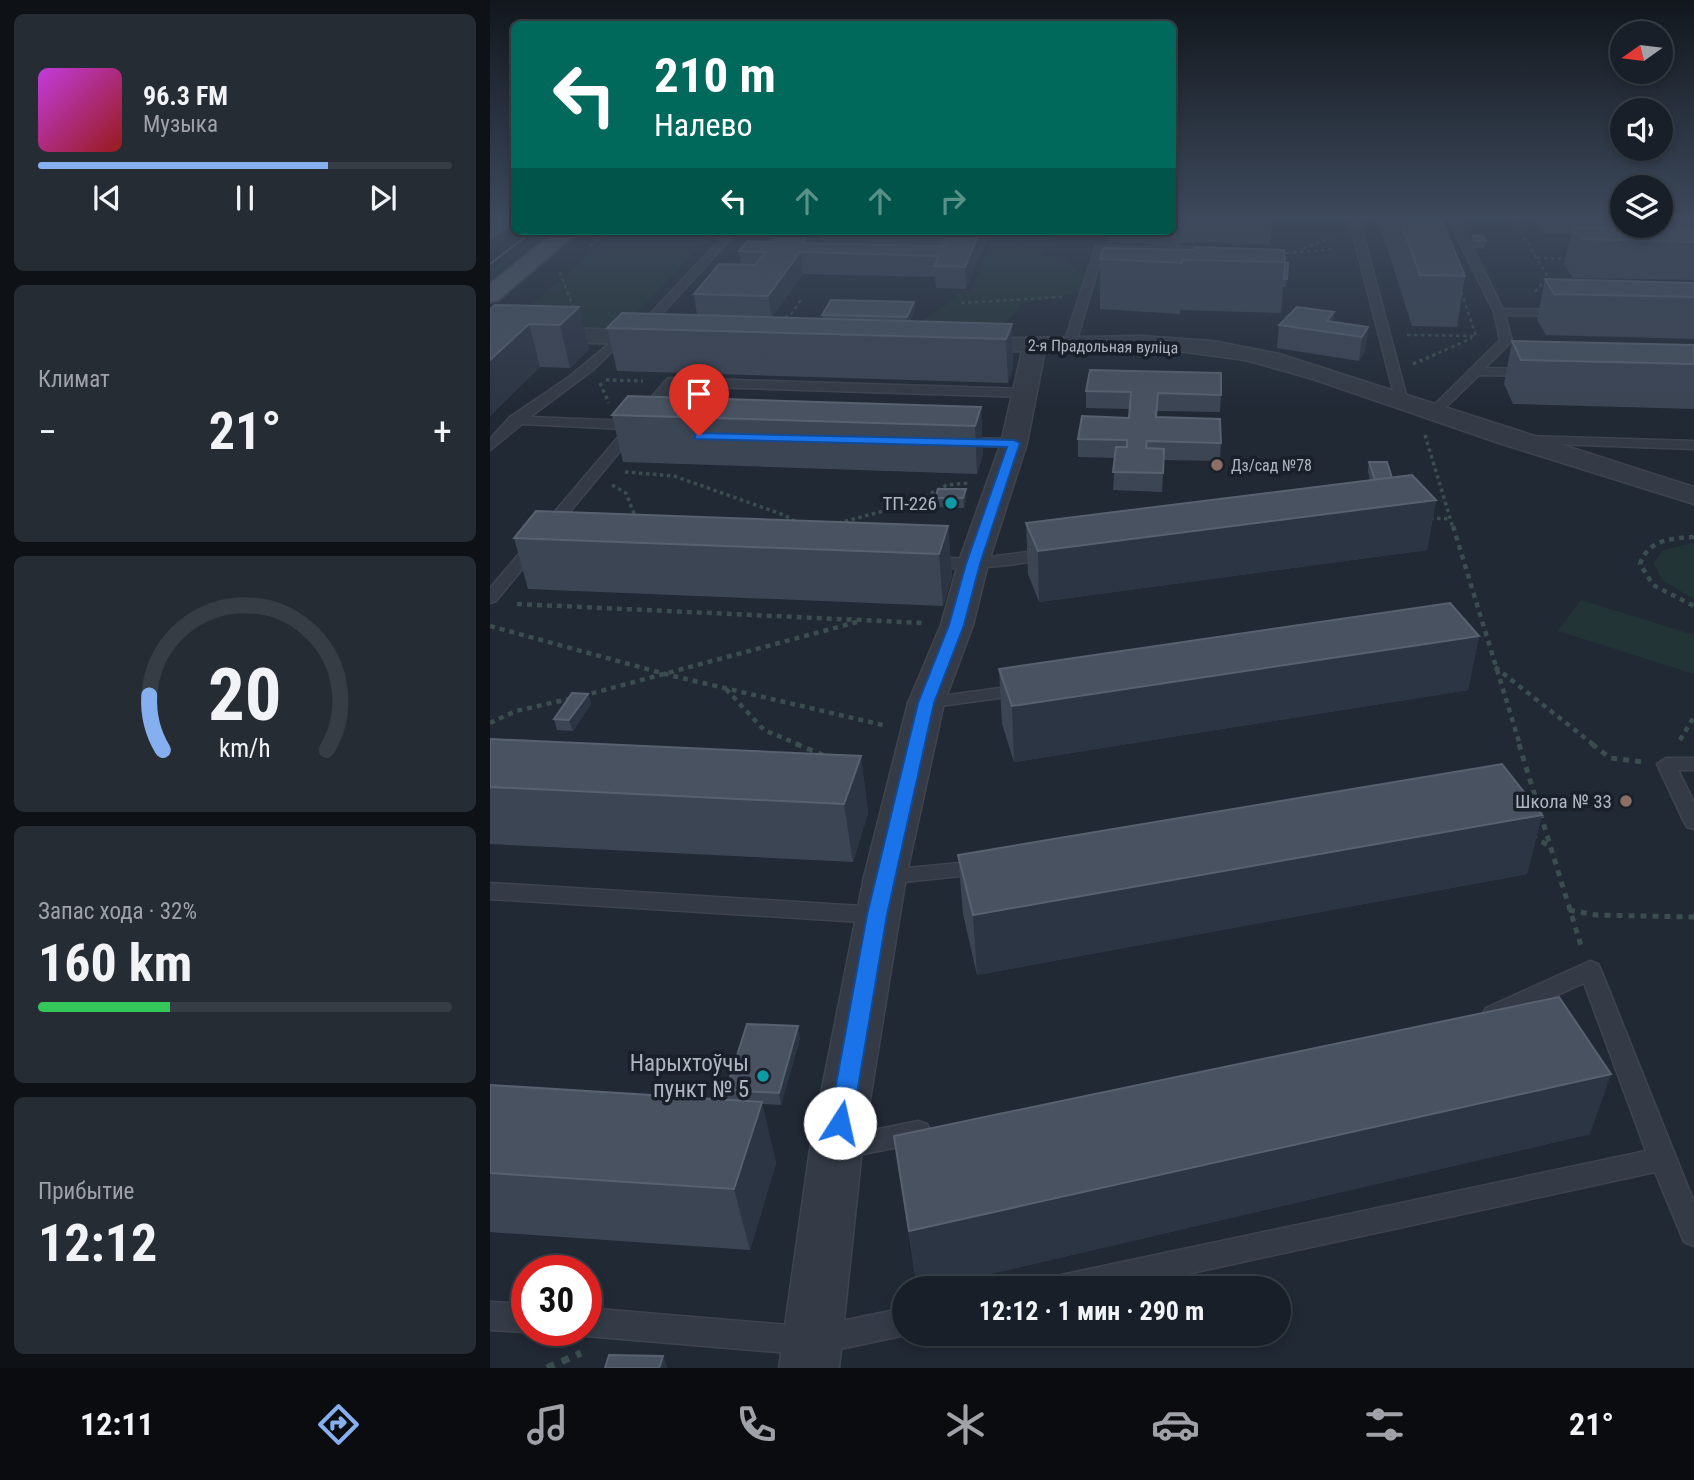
<!DOCTYPE html>
<html lang="ru">
<head>
<meta charset="utf-8">
<style>
  body { margin:0; font-family:"Roboto Condensed",sans-serif; background:#262c34; color:#f1f3f6; height:100vh; display:flex; flex-direction:column; font-size:26px; white-space:nowrap }
  * { box-sizing:border-box; margin:0 }
  p { font-size:23px; color:#9fa2a8 }
  .icon { flex:none; width:38px; height:38px; fill:none; stroke:currentColor; stroke-width:2; stroke-linecap:round; stroke-linejoin:round }
  .map { position:relative; flex:1; overflow:hidden }
  .drawer { display:flex; flex-direction:column; gap:14px; padding:14px; background:#0e1116; width:490px }
  .drawer>* { flex:none }
  .top-card { position:absolute; left:21px; top:21px; width:665px; height:214px; border-radius:10px; box-shadow:0 4px 10px #0003,0 0 0 2px #373d45; background:#00695c; color:#fff; overflow:hidden }
  .needle { width:46px; rotate:256deg }
  .controls { position:absolute; left:1120px; top:21px; display:grid; gap:14px }
  .controls a { display:grid; place-items:center; width:63px; height:63px; border-radius:50%; background:#191f28; box-shadow:0 4px 10px #0003,0 0 0 2px #373d45; font-size:35px }
  .speed { position:absolute; left:21px; top:1255px; display:flex; gap:14px; font-size:35px; font-weight:700; text-align:center }
  .speed>* { display:grid; place-content:center; width:91px; height:91px; border-radius:50%; background:#191f28; box-shadow:0 4px 10px #0003,0 0 0 2px #373d45; line-height:1 }
  .speed .limit { border:10px solid #d22; background:#fff; color:#111 }
  .pin { position:absolute; display:grid; place-items:center; width:60px; height:60px; color:#fff; margin:-72px -30px; border-radius:50% 50% 50% 0; rotate:-45deg; box-shadow:0 0 7px #0007 }
  .pin .icon { rotate:45deg }
  .me { position:absolute; width:77px; margin:-38px; rotate:10deg; stroke-linejoin:round; filter:drop-shadow(0 0 5px #0008) }
  .turn { display:flex; align-items:center; gap:24px; height:147px; padding:0 28px; font-size:32px }
  .turn .icon { width:91px; height:91px; stroke-width:2.5 }
  .turn b { display:block; font-size:49px; line-height:60px }
  .lanes { display:flex; align-items:center; height:66px; padding:0 28px; background:#0003; justify-content:center; gap:35px; direction:ltr }
  .lanes .off { opacity:.35 }
  .big { font-size:52px; font-weight:700; line-height:1.1 }
  .drawer .card { flex:1; display:flex; flex-direction:column; justify-content:center; gap:10px; min-width:0; padding:0 24px; border-radius:10px; background:#262c34 }
  .drawer .dial { align-items:center; gap:0 }
  .dial svg { height:182px; overflow:visible; fill:none; stroke:#373d45; stroke-width:7; stroke-linecap:round; text-anchor:middle }
  .dial text { fill:#f1f3f6; stroke:none }
  .song { display:flex; align-items:center; gap:21px }
  .cover { width:84px; height:84px; border-radius:10px; background:linear-gradient(135deg,hsl(290 70% 55%),hsl(0 70% 35%)) }
  .played { height:7px; border-radius:4px; background:linear-gradient(90deg,#86aff0 70%,#373d45 70%) }
  .keys { display:flex; justify-content:space-around; direction:ltr }
  .heat { display:flex; justify-content:space-between; align-items:center; font-size:38px; direction:ltr }
  .charge { height:10px; border-radius:5px; background:linear-gradient(90deg,#34c759 32%,#373d45 0) }
  .trip { position:absolute; left:402px; top:1276px; width:399px; height:70px; border-radius:35px; background:#191f28; box-shadow:0 4px 10px #0003,0 0 0 2px #373d45; font-weight:700; line-height:70px; text-align:center }
  .tab-bar { display:flex; height:112px; justify-content:space-around; align-items:center; background:#0a0c10; color:#9fa2a8 }
  .tab-bar .icon { width:49px; height:49px }
  .tab-bar .active { color:#86aff0 }
  .tab-bar b { font-size:32px; color:#f1f3f6 }
  main { display:flex; flex:1; min-height:0 }
  .map>svg:first-child { display:block }
  .green { fill:#233436 }
  .lines { fill:none; stroke-linecap:round; stroke-linejoin:round }
  .service-casing { stroke:#3e444f; stroke-width:3 }
  .minor-casing { stroke:#3e444f; stroke-width:3 }
  .primary-casing { stroke:#3e444f; stroke-width:4 }
  .path-far4 { stroke:#3b4d4e; stroke-width:2.5; stroke-dasharray:3.5 3.5; stroke-linecap:butt }
  .path-far3 { stroke:#3b4d4e; stroke-width:3.5; stroke-dasharray:3.5 3.5; stroke-linecap:butt }
  .path-far2 { stroke:#3b4d4e; stroke-width:4.5; stroke-dasharray:5 5; stroke-linecap:butt }
  .path-far1 { stroke:#3b4d4e; stroke-width:5; stroke-dasharray:6 6; stroke-linecap:butt }
  .path { stroke:#3b4d4e; stroke-width:7; stroke-dasharray:8 8; stroke-linecap:butt }
  .service { fill:#343b46; fill-rule:evenodd }
  .minor { fill:#343b46; fill-rule:evenodd }
  .primary { fill:#525a66; fill-rule:evenodd }
  .tram { stroke:#565f6c; stroke-width:2 }
  .wall { fill:#3c4554; fill-rule:evenodd }
  .shaded-wall { fill:#2c3543 }
  .building { fill:#485260; stroke:#58616f; stroke-width:2 }
  .route { fill:#1a73e8; stroke:#114b97; stroke-width:2 }
  .education-dot { fill:#8d6e63; stroke:#1a202a; stroke-width:2.5 }
  .culture-dot { fill:#0f9aa8; stroke:#1a202a; stroke-width:2.5 }
  .labels { text-anchor:middle; stroke-width:7; stroke-linejoin:round; paint-order:stroke }
  .far-street-label { font-size:16px; fill:#aeb6c2; stroke:#1a202a }
  .far-poi-label { font-size:16px; fill:#aeb6c2; stroke:#1a202a; text-anchor:start }
  .poi-label { font-size:19px; fill:#aeb6c2; stroke:#1a202a; text-anchor:end }
  .near-poi-label { font-size:23px; fill:#aeb6c2; stroke:#1a202a; text-anchor:end }
</style>
</head>
<body>
<main>
<section class="drawer">
<div class="card">
<div class="song"><i class="cover"></i><div><b>96.3 FM</b><p>Музыка</p></div></div>
<div class="played"></div>
<div class="keys"><svg class="icon" aria-label="previous" viewBox="0 0 24 24"><path d="M18 5L8 12l10 7zM5 5v14"/></svg><svg class="icon" aria-label="pause" viewBox="0 0 24 24"><path d="M8 5v14M16 5v14"/></svg><svg class="icon" aria-label="next" viewBox="0 0 24 24"><path d="M6 5l10 7-10 7zM19 5v14"/></svg></div>
</div>
<div class="card"><p>Климат</p>
<div class="heat"><a>−</a><b class="big">21°</b><a>+</a></div>
</div>
<div class="card dial"><svg viewBox="0 0 100 80">
<path d="M14 69A42 42 0 1 1 86 69"/>
<path d="M14 69A42 42 0 0 1 8 45" stroke="#86aff0"/>
<text x="50" y="56" font-size="32" font-weight="700">20</text>
<text x="50" y="72" font-size="11">km/h</text>
</svg></div>
<div class="card"><p>Запас хода · 32%</p><b class="big">160 km</b><div class="charge"></div></div>
<div class="card"><p>Прибытие</p><b class="big">12:12</b></div>
</section>
<div class="map">
<svg width="1204" height="1368" viewBox="0 0 1204 1368">
  <rect width="100%" height="100%" fill="#212935"/>
  <g class="green">
    <polygon points="50,231 60,231 0,279 0,270"/>
    <path d="M505 231H583L561 235 558 243 569 245 556 249 553 256C571 257 579 256 588 273H639L646 282 531 304 523 317 509 325 426 326C437 315 462 304 467 293L482 289Z"/>
    <polygon points="120,236 220,236 143,317 123,334 22,322"/>
    <polygon points="1204,543 1204,599 1172,580 1164,563 1173,550"/>
    <polygon points="1091,600 1204,635 1204,674 1068,631"/>
  </g>
  <g class="lines">
    <defs>
      <g id="service">
        <polygon points="859,219 869,219 918,402 916,405 906,402"/>
        <polygon points="958,219 968,219 1013,309 1071,310 1076,313 1071,316 1015,315 1022,341 995,368 1040,369 1044,370 1044,376 989,375 947,416 939,416 939,410 1010,340 1004,312"/>
        <polygon points="238,231 248,231 154,333 146,333 146,329"/>
        <polygon points="606,246 703,247 708,250 703,253 613,251 586,343 576,345 574,343"/>
        <polygon points="131,334 137,337 104,369 40,417 141,421 177,379 181,378 535,389 541,393 535,397 184,386 6,601 0,603 0,588 135,429 32,424 0,450 0,439 20,417 79,377"/>
        <polygon points="1036,436 1204,441 1204,449 1031,443 1031,437"/>
        <polygon points="471,438 524,439 531,443 524,447 466,445 466,439"/>
        <path d="M561 549 566 551 569 554 566 557C544 563 446 576 431 562L439 557 483 559Z"/>
        <polygon points="532,685 538,686 541,690 538,694 436,708 427,703 436,698"/>
        <polygon points="1176,758 1204,758 1204,770 1188,770 1204,802 1204,829 1197,827 1194,822 1167,764"/>
        <polygon points="492,861 499,863 502,868 499,873 395,884 388,882 385,877 388,872 395,870"/>
        <polygon points="0,883 387,907 395,909 398,915 395,921 387,923 0,899"/>
        <polygon points="1100,961 1108,964 1111,970 1204,1202 1204,1246 1194,1242 1165,1172 633,1288 557,1288 561,1278 571,1275 1156,1151 1094,983 1004,1024 996,1022 992,1015 996,1008"/>
        <polygon points="428,1121 437,1124 441,1132 437,1140 428,1143 349,1159 340,1156 336,1148 340,1140 349,1137"/>
        <polygon points="0,1302 37,1304 37,1330 42,1330 37,1332 0,1330"/>
        <polygon points="96,1308 322,1327 415,1308 415,1334 421,1334 322,1355 96,1336 85,1330 96,1330"/>
      </g>
      <g id="minor">
        <polygon points="0,326 166,331 177,338 166,345 0,340"/>
        <polygon points="652,336 722,341 789,354 1204,487 1204,504 1009,443 823,379 755,360 688,351 555,350 537,443 498,564 483,625 454,703 416,877 372,1149 349,1368 289,1368 320,1149 374,877 418,703 451,625 468,564 511,443 532,351 474,353 463,346 474,339"/>
      </g>
      <g id="primary">
        <polygon points="5,219 24,219 24,224 0,238 0,222"/>
        <polygon points="66,231 89,231 8,300 0,302 0,284"/>
      </g>
    </defs>
    <use href="#service" class="service-casing"/>
    <use href="#minor" class="minor-casing"/>
    <use href="#primary" class="primary-casing"/>
    <g class="path-far4">
      <polyline points="1023,219 1058,277 1043,294"/>
      <polyline points="118,231 212,233"/>
      <polyline points="100,246 118,231"/>
      <polyline points="813,249 840,238"/>
      <polyline points="789,254 842,249"/>
      <polyline points="1047,258 1081,259"/>
      <polyline points="70,272 85,312"/>
      <polyline points="471,303 572,297"/>
      <polyline points="288,319 300,316 312,298"/>
      <polyline points="917,335 986,336 971,291"/>
      <polyline points="942,356 982,338"/>
    </g>
    <g class="path-far3">
      <polyline points="923,364 946,354"/>
      <polyline points="116,380 153,381"/>
      <polyline points="110,383 119,403"/>
      <polyline points="935,435 963,528"/>
      <polyline points="135,472 184,476 294,515 310,524"/>
      <polyline points="122,485 136,493 146,519"/>
      <polyline points="940,518 960,519"/>
      <polyline points="348,523 421,504 457,485 479,483"/>
    </g>
    <g class="path-far2">
      <polyline points="963,526 1030,745"/>
      <path d="M1204 537C1181 538 1158 540 1150 564L1163 585 1204 606"/>
      <polyline points="27,604 434,623"/>
      <polyline points="0,626 179,675 397,726"/>
      <polyline points="1005,667 1104,745"/>
      <polyline points="236,689 274,730 310,745"/>
      <polyline points="92,696 367,622"/>
      <polyline points="0,723 26,711 83,698"/>
      <polyline points="1190,740 1204,717"/>
    </g>
    <g class="path-far1">
      <polyline points="306,744 333,755"/>
      <polyline points="1029,744 1092,949"/>
      <polyline points="1102,744 1120,758 1154,762"/>
      <polyline points="1041,836 1058,845"/>
      <polyline points="1079,910 1106,915 1204,917"/>
    </g>
    <polyline class="path" points="57,1368 91,1353"/>
    <use href="#service" class="service"/>
    <use href="#minor" class="minor"/>
    <use href="#primary" class="primary"/>
    <polyline class="tram" points="0,264 43,231"/>
  </g>
  <g class="wall">
    <polygon points="682,219 691,219 691,232 691,219 782,219 780,245 715,242 691,243 690,246 620,242 620,231 682,231"/>
    <polygon points="888,219 951,219 975,276 967,327 922,326"/>
    <polygon points="1049,219 1132,219 1132,226 1171,226 1171,219 1204,219 1204,280 1083,278 1074,264 1081,234 1055,234 1048,223"/>
    <path d="M280 231H500L476 289 446 288 445 277 313 274 282 317 333 319 332 315 425 310 420 321 522 324 523 367 518 383 127 371 117 328 207 315 204 294 251 265 249 251 280 242 279 234ZM331 242 454 245 453 246 330 243Z"/>
    <polygon points="982,236 996,241 994,249 984,248 981,243"/>
    <polygon points="613,248 798,263 796,287 793,287 791,313 690,310 690,314 610,309 610,259"/>
    <polygon points="1055,279 1204,283 1204,339 1056,335 1047,320"/>
    <polygon points="89,307 99,349 80,368 50,367 0,416 0,309"/>
    <polygon points="844,312 843,322 878,327 875,351 869,361 787,348 789,325"/>
    <polygon points="1022,341 1204,345 1204,409 1023,404 1014,384"/>
    <polygon points="596,391 731,395 730,412 667,411 667,418 731,443 730,461 674,460 672,492 623,490 625,458 588,457 588,439 639,418 640,409 596,408"/>
    <polygon points="491,407 493,454 487,474 133,462 122,415"/>
    <polygon points="879,462 902,478 946,500 937,550 549,602 538,574 536,523 880,481 878,471"/>
    <polygon points="476,489 476,499 474,508 446,507 445,498"/>
    <polygon points="458,526 462,577 453,606 38,589 24,538"/>
    <polygon points="989,636 978,690 524,762 512,724 509,669"/>
    <polygon points="98,694 101,704 83,731 67,730 64,719"/>
    <polygon points="0,739 371,756 378,813 363,862 0,844"/>
    <polygon points="1052,815 1037,874 487,975 473,914 468,855"/>
    <polygon points="310,1038 291,1105 272,1104 286,1163 260,1250 0,1232 0,1085 238,1100 236,1090"/>
    <polygon points="1100,1134 440,1288 427,1288 404,1136"/>
  </g>
  <g class="shaded-wall">
    <polygon points="321,231 329,231 331,242 323,253 312,243"/>
    <polygon points="490,231 500,231 476,289 475,267"/>
    <polygon points="310,252 313,274 282,318 278,296"/>
    <polygon points="424,302 425,310 418,325 417,317"/>
    <polygon points="89,307 99,349 80,368 70,325"/>
    <polygon points="844,312 842,332 837,321"/>
    <polygon points="39,324 50,367 0,416 0,360"/>
    <polygon points="522,324 523,367 518,383 516,339"/>
    <polygon points="878,327 875,351 869,361 872,337"/>
    <polygon points="491,407 493,454 487,474 485,426"/>
    <polygon points="476,489 476,499 474,508 473,498"/>
    <polygon points="946,500 937,550 549,602 548,551"/>
    <polygon points="458,526 462,577 453,606 449,554"/>
    <polygon points="989,636 978,690 524,762 522,706"/>
    <polygon points="98,694 101,704 83,731 79,720"/>
    <polygon points="371,756 378,813 363,862 354,804"/>
    <polygon points="1052,815 1037,874 487,975 483,915"/>
    <polygon points="308,1026 310,1038 291,1105 289,1093"/>
    <polygon points="1121,1074 1100,1134 440,1288 427,1288 419,1231"/>
    <polygon points="272,1102 286,1163 260,1250 244,1189"/>
    <polygon points="173,1356 177,1367 177,1368 169,1368"/>
  </g>
  <g class="building">
    <polygon points="910,219 951,219 975,276 930,275"/>
    <polygon points="1082,227 1204,230 1204,242 1091,239"/>
    <polygon points="281,231 321,231 312,243 453,246 460,231 490,231 475,267 444,266 449,256 310,252 278,296 204,294 229,264 265,265 276,252 249,251 257,241 283,242 290,234 279,234"/>
    <polygon points="982,236 993,236 996,241 985,241"/>
    <polygon points="705,247 794,250 795,262 692,260 692,263 610,259 613,248 705,250"/>
    <polygon points="795,263 798,263 797,279 794,279"/>
    <polygon points="1055,279 1204,283 1204,297 1064,294"/>
    <polygon points="341,300 424,302 417,317 332,315"/>
    <polygon points="5,305 89,307 70,325 39,324 0,360 0,309"/>
    <polygon points="807,307 844,312 837,321 878,327 872,337 789,325"/>
    <polygon points="132,313 522,324 516,339 117,328"/>
    <polygon points="1022,341 1204,345 1204,364 1031,360"/>
    <polygon points="600,370 731,373 731,395 668,393 666,417 730,419 731,443 657,441 656,448 674,449 673,473 623,472 626,447 637,447 637,440 588,439 592,416 639,418 641,392 596,391"/>
    <polygon points="138,396 491,407 485,426 122,415"/>
    <polygon points="879,462 897,462 902,478 885,480"/>
    <polygon points="922,475 946,500 548,551 536,523"/>
    <polygon points="448,489 476,489 473,498 445,498"/>
    <polygon points="46,511 458,526 449,554 24,538"/>
    <polygon points="960,603 989,636 522,706 509,669"/>
    <polygon points="82,693 98,694 79,720 64,719"/>
    <polygon points="0,739 371,756 354,804 0,787"/>
    <polygon points="1012,764 1052,815 483,915 468,855"/>
    <polygon points="1069,997 1121,1074 419,1231 404,1136"/>
    <polygon points="257,1024 308,1026 289,1093 236,1090"/>
    <polygon points="0,1085 272,1102 244,1189 0,1173"/>
    <polygon points="119,1355 173,1356 169,1368 115,1368"/>
  </g>
  <linearGradient id="sky" x2="0" y2="1"><stop stop-color="#12171d"/><stop offset="0.53" stop-color="#3d495c"/><stop offset="1" stop-color="#3d495c" stop-opacity="0"/></linearGradient>
  <rect width="1204" height="410" fill="url(#sky)"/>
  <polygon class="route" points="209,433 524,440 530,443 490,564 474,625 444,703 397,915 362,1123 359,1130 350,1133 342,1130 339,1123 377,915 428,703 459,625 476,564 517,447 205,439 205,434"/>
  <g class="education-dot">
    <circle cx="727" cy="465" r="7"/>
    <circle cx="1136" cy="801" r="7"/>
  </g>
  <g class="culture-dot">
    <circle cx="461" cy="503" r="7"/>
    <circle cx="273" cy="1076" r="7"/>
  </g>
  <g class="labels">
    <g class="far-street-label">
      <text transform="translate(613 346) rotate(1)" y="6">2-я Прадольная вуліца</text>
    </g>
    <g class="far-poi-label">
      <text x="741" y="471">Дз/сад №78</text>
    </g>
    <g class="poi-label">
      <text x="447" y="510">ТП-226</text>
      <text x="1122" y="808">Школа № 33</text>
    </g>
    <g class="near-poi-label">
      <text x="259" y="1071">Нарыхтоўчы<tspan x="259" dy="26">пункт № 5</tspan></text>
    </g>
  </g>
</svg>
<div class="controls">
<a><svg class="needle" viewBox="-14 -14 28 28"><path d="M0-13l5 13h-10z" fill="#e53935"/><path d="M0 13l5-13h-10z" fill="#9fa2a8"/></svg></a>
<a><svg class="icon" aria-label="sound" viewBox="0 0 24 24"><path d="M4 9h4l5-4v14l-5-4H4zM17 9q2 3 0 6"/></svg></a>
<a><svg class="icon" aria-label="layers" viewBox="0 0 24 24"><path d="M12 4l9 5-9 5-9-5zM3 14l9 5 9-5"/></svg></a>
</div>
<div class="speed"><div class="limit">30</div></div>
<div class="pin" style="left:209px;top:436px;background:#d93025"><svg class="icon" aria-label="arrive" viewBox="0 0 24 24"><path d="M6 21V4h12l-3 4 3 4H6"/></svg></div>
<svg class="me" style="left:350px;top:1123px" viewBox="-20 -20 40 40"><circle r="19" fill="#fff"/><path d="M0-13L10 11 0 6-10 11z" fill="#1a73e8"/></svg>
<div class="trip">12:12 · 1 мин · 290 m</div>
<div class="top-card">
<div class="turn"><svg class="icon" aria-label="left" viewBox="0 0 24 24"><path d="M17 20v-9H6M10 6l-5 5 5 5"/></svg><div><b>210 m</b>Налево</div></div>
<div class="lanes"><svg class="icon" aria-label="left" viewBox="0 0 24 24"><path d="M17 20v-9H6M10 6l-5 5 5 5"/></svg><svg class="icon off" aria-label="ahead" viewBox="0 0 24 24"><path d="M12 20V5M6 11l6-6 6 6"/></svg><svg class="icon off" aria-label="ahead" viewBox="0 0 24 24"><path d="M12 20V5M6 11l6-6 6 6"/></svg><svg class="icon off" aria-label="right" viewBox="0 0 24 24"><path d="M7 20v-9h11M14 6l5 5-5 5"/></svg></div>
</div>
</div>
</main>
<nav class="tab-bar">
<b>12:11</b>
<svg class="icon active" aria-label="directions" viewBox="0 0 24 24"><path d="M12 3l9 9-9 9-9-9zM9 14v-3h6M13 9l2 2-2 2"/></svg>
<svg class="icon" aria-label="music" viewBox="0 0 24 24"><path d="M9 18V5l10-2v13"/><circle cx="6" cy="18" r="3"/><circle cx="16" cy="16" r="3"/></svg>
<svg class="icon" aria-label="phone" viewBox="0 0 24 24"><path d="M5 4h4l2 5-3 2q2 4 5 5l2-3 5 2v4C11 20 4 13 5 4z"/></svg>
<svg class="icon" aria-label="climate" viewBox="0 0 24 24"><path d="M12 3v18M4 7l16 10M4 17L20 7"/></svg>
<svg class="icon" aria-label="car" viewBox="0 0 24 24"><path d="M5 17H2v-5l4-1 3-4h7l3 4 3 1v5h-3M9 17h6M6 11h13"/><circle cx="7" cy="17" r="2"/><circle cx="17" cy="17" r="2"/></svg>
<svg class="icon" aria-label="filters" viewBox="0 0 24 24"><path d="M4 7h16M4 17h16"/><circle cx="9" cy="7" r="2"/><circle cx="15" cy="17" r="2"/></svg>
<b>21°</b>
</nav>
</body>
</html>
